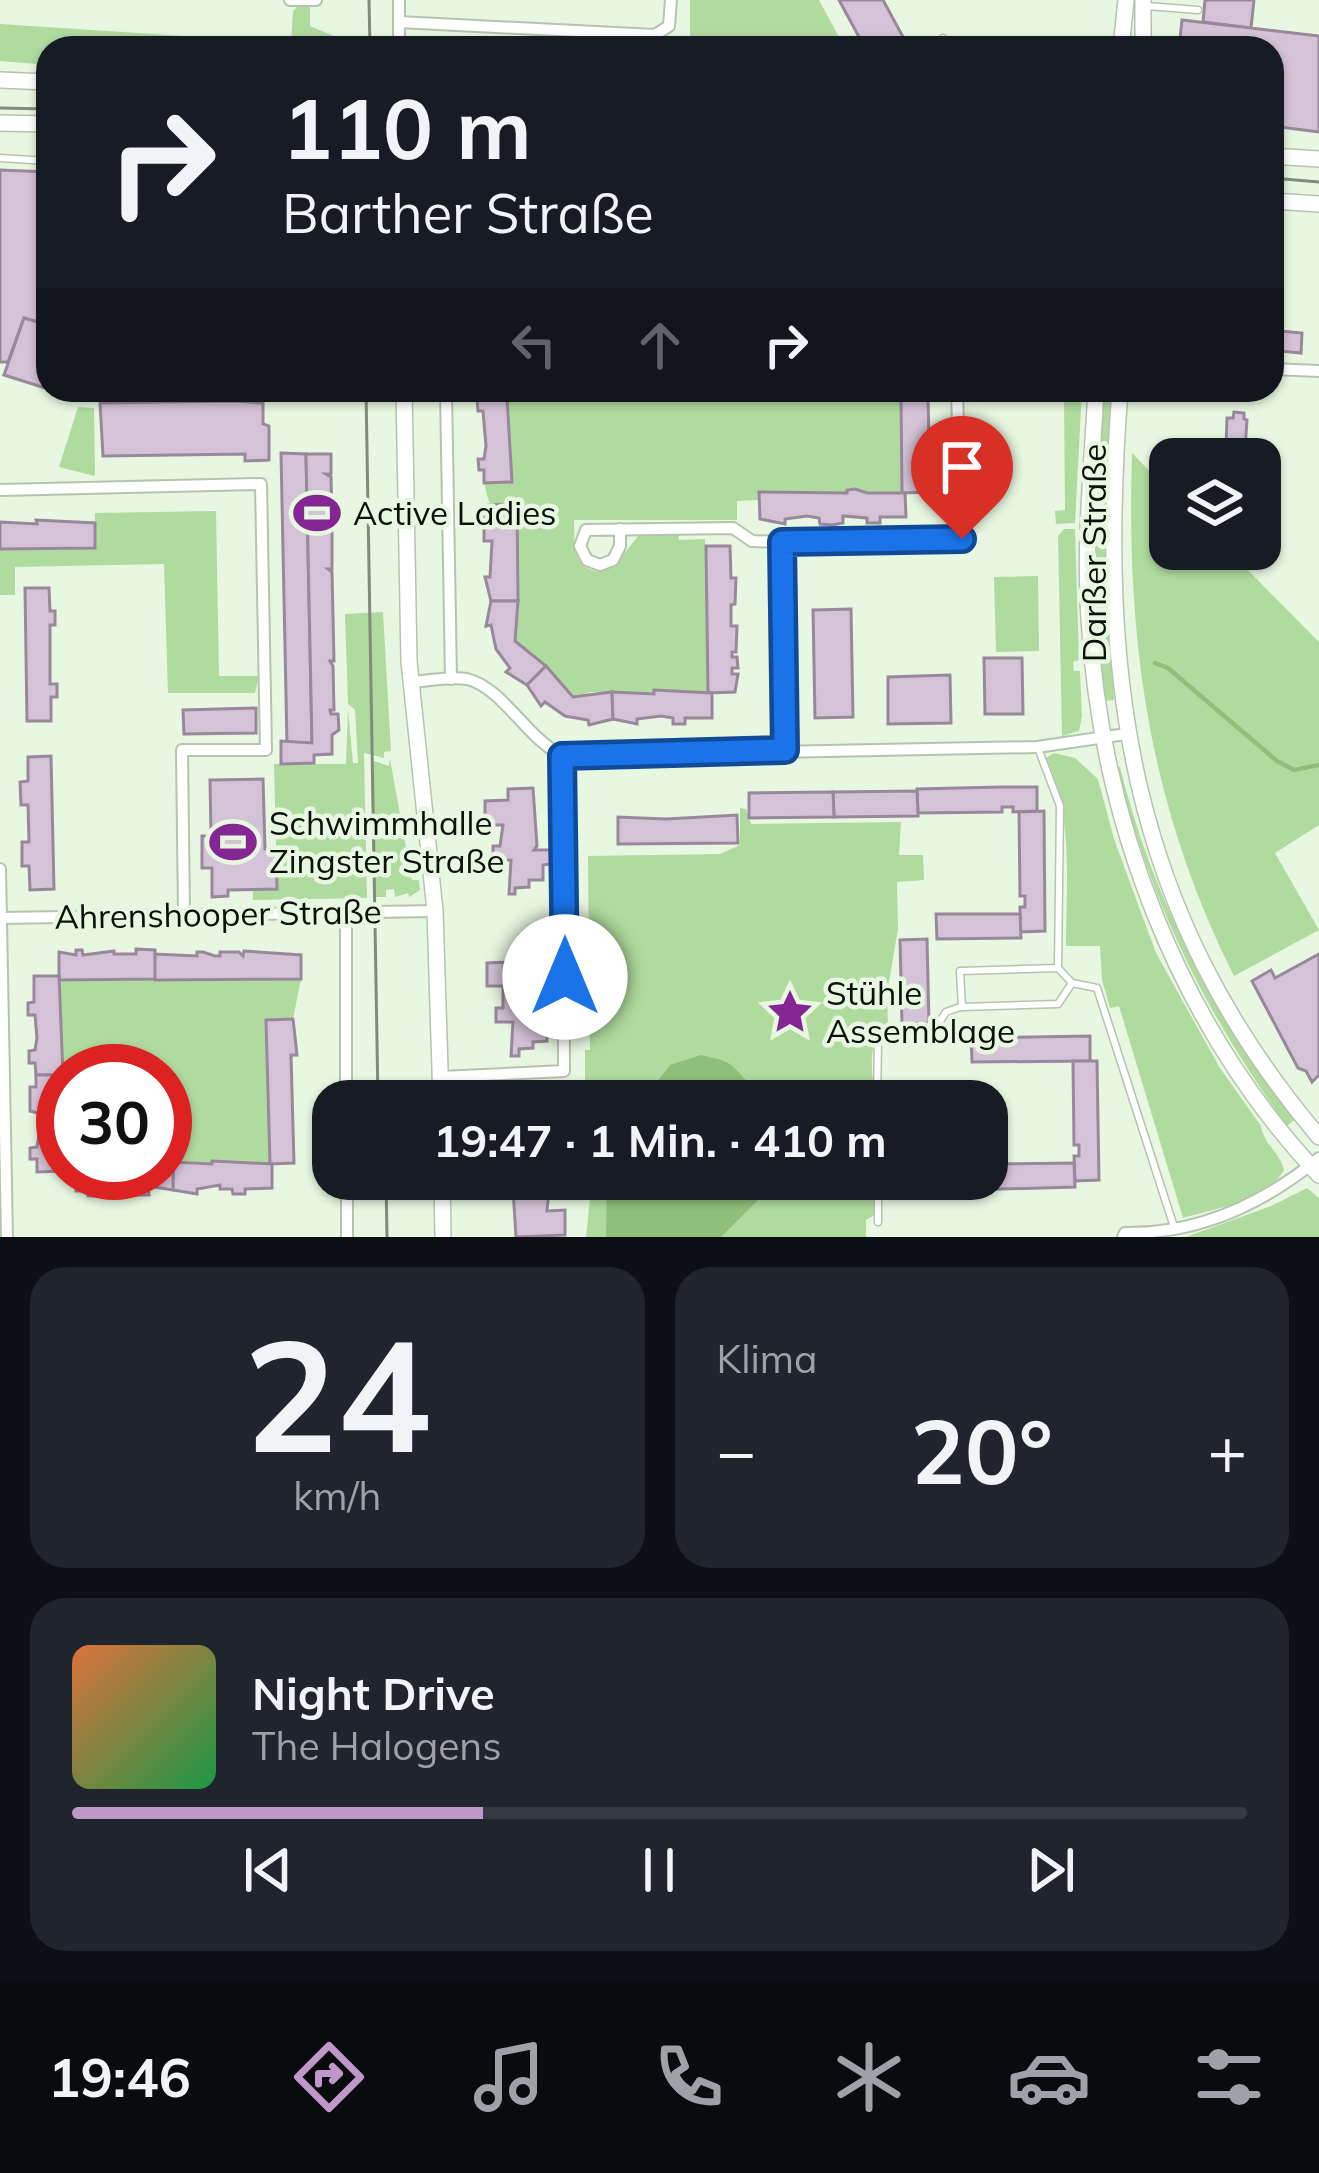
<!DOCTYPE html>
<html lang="de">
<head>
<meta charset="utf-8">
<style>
  body { margin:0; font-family:Mulish,sans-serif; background:#20242c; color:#f1f3f6; height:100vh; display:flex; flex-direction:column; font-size:45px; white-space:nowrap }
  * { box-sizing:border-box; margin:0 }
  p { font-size:39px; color:#9ea1a6 }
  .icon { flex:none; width:66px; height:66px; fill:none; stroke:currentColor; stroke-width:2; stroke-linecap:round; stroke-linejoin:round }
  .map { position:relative; height:1237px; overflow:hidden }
  .side { display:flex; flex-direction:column; gap:30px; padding:30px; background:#0d0f14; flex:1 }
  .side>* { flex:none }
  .hud { position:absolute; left:36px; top:36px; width:1248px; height:366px; border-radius:36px; box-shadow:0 3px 9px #0004; background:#171b24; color:#f1f3f6; overflow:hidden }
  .controls { position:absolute; left:1149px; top:438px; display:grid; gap:24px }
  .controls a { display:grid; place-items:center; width:132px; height:132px; border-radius:24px; background:#171b24; box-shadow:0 3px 9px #0004; font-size:60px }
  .speed { position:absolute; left:36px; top:1044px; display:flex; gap:24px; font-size:60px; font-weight:700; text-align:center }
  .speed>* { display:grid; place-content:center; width:156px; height:156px; border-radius:50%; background:#171b24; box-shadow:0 3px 9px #0004; line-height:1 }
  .speed .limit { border:18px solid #d22; background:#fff; color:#111 }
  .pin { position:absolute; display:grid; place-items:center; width:102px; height:102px; color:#fff; margin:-123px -51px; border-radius:50% 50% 50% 0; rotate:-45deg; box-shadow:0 0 12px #0007 }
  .pin .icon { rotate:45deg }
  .me { position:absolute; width:132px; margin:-66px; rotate:0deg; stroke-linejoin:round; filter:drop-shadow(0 0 9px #0008) }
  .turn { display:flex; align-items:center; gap:42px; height:252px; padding:0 48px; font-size:54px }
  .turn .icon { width:156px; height:156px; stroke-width:2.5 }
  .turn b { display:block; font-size:84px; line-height:102px }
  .lanes { display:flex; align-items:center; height:114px; padding:0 48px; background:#0003; justify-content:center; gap:60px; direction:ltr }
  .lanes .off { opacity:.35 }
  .big { font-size:90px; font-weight:700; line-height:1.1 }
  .side .card { flex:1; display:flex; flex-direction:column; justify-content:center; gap:18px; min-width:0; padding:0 42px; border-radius:36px; background:#20242c }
  .side .dial { align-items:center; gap:0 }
  .dial b { font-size:156px; line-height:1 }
  .song { display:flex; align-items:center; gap:36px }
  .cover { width:144px; height:144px; border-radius:18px; background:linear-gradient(135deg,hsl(20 70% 55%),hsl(140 70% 35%)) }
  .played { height:12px; border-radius:6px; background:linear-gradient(90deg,#c097c9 35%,#363941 35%) }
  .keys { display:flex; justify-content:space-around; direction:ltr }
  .heat { display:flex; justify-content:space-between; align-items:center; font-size:66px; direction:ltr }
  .side .tiles { flex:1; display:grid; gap:30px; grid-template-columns:1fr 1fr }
  .card:last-child { grid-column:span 2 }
  .trip { position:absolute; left:312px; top:1080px; width:696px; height:120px; border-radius:36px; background:#171b24; box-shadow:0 3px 9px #0004; font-weight:700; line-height:120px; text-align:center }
  .dock { display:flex; height:192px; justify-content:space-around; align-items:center; background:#090b0e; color:#9ea1a6 }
  .dock .icon { width:84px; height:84px }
  .dock .active { color:#c097c9 }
  .dock b { font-size:54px; color:#f1f3f6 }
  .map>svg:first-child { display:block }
  .green { fill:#b0db9f }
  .water { fill:#8ec079 }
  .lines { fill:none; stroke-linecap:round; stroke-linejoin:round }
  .stream { stroke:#8ec079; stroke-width:4.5 }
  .building { fill:#d4c3d6; stroke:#99889b; stroke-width:3 }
  .lane-casing { stroke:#b5c4af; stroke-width:9 }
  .street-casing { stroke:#b5c4af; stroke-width:14 }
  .secondary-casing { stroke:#b5c4af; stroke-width:18 }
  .lane { stroke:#fff; stroke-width:6 }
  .street { stroke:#fff; stroke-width:10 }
  .secondary { stroke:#fff; stroke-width:15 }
  .tram { stroke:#818b7c; stroke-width:3 }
  .route-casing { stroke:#114b97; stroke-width:30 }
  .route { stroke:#1a73e8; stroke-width:21 }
  .labels { text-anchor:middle; stroke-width:9; stroke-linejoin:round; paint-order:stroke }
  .poi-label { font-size:33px; fill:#0b1009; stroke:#e8f7e1; text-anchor:start }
  .street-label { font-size:33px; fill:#0b1009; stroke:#e8f7e1 }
</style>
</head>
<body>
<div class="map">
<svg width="1319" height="1237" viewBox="0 0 1319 1237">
  <rect width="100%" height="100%" fill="#e8f7e1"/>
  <g class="green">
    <polygon points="690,0 819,0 845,48 820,48 813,39 730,38 728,48 690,48"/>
    <polygon points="298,6 310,6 310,26 350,43 351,48 48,48 48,65 0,61 0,24 291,43 293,11"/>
    <path d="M511 390H903L902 493C882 493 865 493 848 490L847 493 760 492 759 500 737 501V520H574C575 544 571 567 599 572L615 565 639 535 678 534 679 540 705 539 708 693 655 690 654 694 591 692 573 697C559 678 538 656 517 644L514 637C527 588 496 535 484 483L512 482 507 398Z"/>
    <polygon points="1054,390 1082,390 1075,523 1056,524 1055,511 1065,510 1064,401 1054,400"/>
    <polygon points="1102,401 1112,402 1105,550 1114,700 1104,701 1095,550"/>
    <polygon points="78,407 94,408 95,476 59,467"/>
    <path d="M1132 453 1170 492V549H1227L1319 642V825L1275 853 1319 930 1234 976C1149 807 1126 641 1132 453Z"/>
    <polygon points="216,511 219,676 259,676 255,693 168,693 164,564 15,567 15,595 0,595 0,549 95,547 95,513"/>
    <polygon points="1064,529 1075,529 1079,660 1073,662 1074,671 1080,671 1082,716 1079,731 1062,736 1058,536"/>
    <polygon points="1038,576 1039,651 996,652 994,577"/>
    <polygon points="383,612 391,751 384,752 384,758 364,753 367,898 253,900 253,890 277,888 274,764 346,764 348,710 353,763 358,763 355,710 348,704 345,614"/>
    <path d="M1054 753 1075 758 1098 779 1114 839 1156 953 1220 1068 1261 1126C1264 1145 1280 1152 1284 1170 1265 1202 1216 1208 1183 1218L1119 1006 1110 1008 1102 980 1100 946H1066C1066 882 1074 817 1046 758Z"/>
    <polygon points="390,759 412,880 419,880 420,890 409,897 408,893 395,897 394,889 386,890 386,897 373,897 371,760 389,766"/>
    <path d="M1120 767C1153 900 1212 1010 1295 1119L1287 1126C1204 1011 1152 905 1117 768Z"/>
    <path d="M740 808 746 809 751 824 901 822 899 855H923L924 880 897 882 898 929 887 994 888 1026C864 1039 874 1077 874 1101H585V1050H590L588 856 720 854 740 845Z"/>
    <polygon points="120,977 301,979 293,1019 266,1021 270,1163 218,1161 212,1164 165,1165 165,1071 63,1071 63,1116 59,980"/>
    <polygon points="592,1179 875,1179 876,1214 866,1220 866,1237 586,1237"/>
    <polygon points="1307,1188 1319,1198 1319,1237 1186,1237 1271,1206"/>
  </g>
  <g class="water">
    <path d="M701 1055C737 1063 728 1063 752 1086 759 1092 771 1094 779 1101H642L670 1065Z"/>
    <polygon points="607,1179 779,1179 721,1237 606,1237"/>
  </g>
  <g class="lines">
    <polyline class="stream" points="1155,663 1168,668 1277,761 1294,770 1319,765"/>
  </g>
  <g class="building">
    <polygon points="839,0 883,0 909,48 865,48"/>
    <polygon points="1205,0 1254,0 1251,28 1203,22"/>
    <polygon points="1182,20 1319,36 1319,132 1272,126 1272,48 1179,48"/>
    <polygon points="0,170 48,172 48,325 24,318 8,362 0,362"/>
    <polygon points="24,318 48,325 48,389 4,375"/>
    <polygon points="1280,331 1302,333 1301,353 1279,351"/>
    <polygon points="483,390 511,390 511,398 507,398 512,482 484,483 484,470 479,470 478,459 484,459 486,446 483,411 478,411 477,399 483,399"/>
    <polygon points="928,396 930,492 902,493 901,397"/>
    <polygon points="234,401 263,403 263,424 269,426 269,460 245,461 245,454 103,456 100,403"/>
    <polygon points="1234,412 1244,413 1244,419 1247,420 1245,449 1226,448 1227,418 1233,418"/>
    <polygon points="281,453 306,454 312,743 287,744"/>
    <polygon points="306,454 331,454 331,474 326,474 331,477 332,520 328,520 332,524 332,569 328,569 332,572 334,661 330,661 333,666 334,710 330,710 331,714 338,714 339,730 332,735 332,754 314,755 314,763 281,764 281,741 312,743"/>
    <polygon points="855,489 867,493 905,493 906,517 880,517 880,523 867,523 867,518 843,516 843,523 832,525 820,524 819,518 807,516 785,519 785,524 760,519 759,492 847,493 847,490"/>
    <polygon points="517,504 518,601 491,601 485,577 490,577 492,541 484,541 484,517 489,517 489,505"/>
    <polygon points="36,520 95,523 95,548 0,549 0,522 37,524"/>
    <polygon points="706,546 730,546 731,578 736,578 735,604 731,605 731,626 737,626 736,652 732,652 732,657 737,657 738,668 732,668 732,674 738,674 735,692 708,693"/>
    <polygon points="25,588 49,588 50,611 55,611 55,625 50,625 50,684 57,684 57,697 51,697 51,721 27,721"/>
    <polygon points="491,601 518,601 515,641 546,666 527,685 506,672 510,668 496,649 491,625 486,626"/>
    <polygon points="851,609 853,717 815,718 813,610"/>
    <polygon points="984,658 1022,658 1023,714 985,714"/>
    <polygon points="546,666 573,697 612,692 613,719 589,725 588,720 565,716 545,702 541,706 527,685"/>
    <polygon points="950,675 951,723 888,724 888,677"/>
    <polygon points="654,690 712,693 712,718 685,718 685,724 673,724 673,718 661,716 637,719 637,724 613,719 612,692 654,694"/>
    <polygon points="256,708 256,733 184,734 183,710"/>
    <polygon points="51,756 54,889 30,890 29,866 22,866 22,842 29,842 28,805 21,805 20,782 28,781 28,757"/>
    <polygon points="263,779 265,849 276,849 277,889 228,890 228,896 212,897 212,868 202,868 202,836 211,836 210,780"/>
    <polygon points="1001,787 1037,787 1037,811 1013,812 1013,807 1002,807 1002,812 918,813 917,789"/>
    <polygon points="533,788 537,846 534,850 551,850 551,864 543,865 543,880 529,880 529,887 515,888 515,894 509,894 511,860 493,861 493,846 500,846 503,825 485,825 485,801 508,800 508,789"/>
    <polygon points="917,791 918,816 834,817 833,792"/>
    <polygon points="833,792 834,817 749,818 749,793"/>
    <polygon points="1044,811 1045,931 1020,932 1020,907 1025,907 1025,896 1020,896 1019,812"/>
    <polygon points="737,815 738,843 618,844 618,817 666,819"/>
    <polygon points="936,914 1020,914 1021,938 937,939"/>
    <polygon points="927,939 929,1023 902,1024 900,940"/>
    <polygon points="136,949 155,950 156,979 59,980 59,952 76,955 76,950 82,950 83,955 114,951 114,954 136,954"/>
    <polygon points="511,950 536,950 536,1012 554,1011 554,1027 547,1027 547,1041 533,1042 533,1048 519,1049 519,1056 511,1056 513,1022 496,1022 496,1008 503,1008 503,986 487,986 487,963 511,962"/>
    <polygon points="244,951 301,955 301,979 155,980 155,954 197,956 197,952 203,952 215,956 220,956 220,952 239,952 243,956"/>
    <polygon points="1319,954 1319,1075 1312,1082 1306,1071 1298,1068 1252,981 1271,970 1275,978"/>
    <polygon points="34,976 59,976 63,1075 36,1075 35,1063 29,1063 29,1051 35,1050 37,1038 35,1015 28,1015 28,1003 34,1002"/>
    <polygon points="293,1019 297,1055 291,1055 294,1163 270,1164 266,1020"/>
    <polygon points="1090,1036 1090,1061 972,1062 971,1038"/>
    <polygon points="1073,1061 1097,1061 1099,1180 1075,1181 1074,1156 1079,1156 1079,1145 1074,1145"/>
    <polygon points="36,1075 63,1075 63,1171 37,1172 37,1159 30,1159 30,1148 37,1147 39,1135 38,1113 30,1111 30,1087 36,1087"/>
    <polygon points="887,1083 911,1083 912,1101 887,1101"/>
    <polygon points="212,1161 272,1164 272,1188 245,1189 245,1194 233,1194 232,1189 220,1189 220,1185 197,1189 197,1194 173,1190 173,1162 212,1164"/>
    <polygon points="1074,1163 1075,1187 894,1192 894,1179 987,1179 990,1164"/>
    <polygon points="165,1165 173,1165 173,1190 148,1186 149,1195 136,1195 136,1190 102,1187 103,1196 88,1196 88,1191 76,1191 76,1173 165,1173"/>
    <polygon points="499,1179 556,1179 557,1189 549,1190 547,1211 565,1210 565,1235 516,1237 513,1189 516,1185 499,1186"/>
  </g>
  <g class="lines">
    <defs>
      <g id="lane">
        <polyline points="1147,6 1198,10"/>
        <polyline points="778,48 778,47"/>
        <polyline points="939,48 943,38"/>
        <polyline points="0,158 48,161"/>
        <polyline points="1038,748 1060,806 1058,968"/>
        <polyline points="1072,983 1058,968 960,971 962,1007 1058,1004 1072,983 1097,988 1174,1227"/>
        <polyline points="877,1101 878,1037 888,1030 935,1029 946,1012 960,1007"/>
        <polyline points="878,1179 878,1222"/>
      </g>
      <g id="street">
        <polyline points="290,0 316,0"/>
        <polyline points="399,0 399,48"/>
        <polyline points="399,22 655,35 669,26 671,0"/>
        <polyline points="1272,369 1319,371"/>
        <polyline points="446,390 451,679"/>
        <polyline points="0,490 261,484 266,750 182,750 184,915"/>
        <polyline points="620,529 620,546 613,560 600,565 587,560 580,546 586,530 733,528 752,541 782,542 961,539 957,390"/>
        <polyline points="782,542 785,750"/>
        <path d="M410 682C428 681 450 676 467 679 502 687 528 740 563 756L1037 747 1126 734"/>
        <polyline points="0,869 7,1237"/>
        <polyline points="346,912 346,1101"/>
        <polyline points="0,918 435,911"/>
        <polyline points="441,1077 564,1071 563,756"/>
        <polyline points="347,1179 347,1237"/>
        <path d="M1123 1237 1125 1233C1199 1234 1263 1204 1319 1158"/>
      </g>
      <g id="secondary">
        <polyline points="1121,48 1126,0"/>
        <polyline points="1143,48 1143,0"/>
        <polyline points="0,80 48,82"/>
        <polyline points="0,123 48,124"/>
        <polyline points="1272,156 1319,159"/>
        <polyline points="1272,201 1319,204"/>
        <polyline points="404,390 409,661 435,911 441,1101"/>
        <path d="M1096 390C1092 466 1084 543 1089 619 1101 822 1179 1026 1319 1175"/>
        <path d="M1120 390C1098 677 1127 910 1319 1137"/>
        <polyline points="442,1179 443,1237"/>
      </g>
    </defs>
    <use href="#lane" class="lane-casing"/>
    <use href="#street" class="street-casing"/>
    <use href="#secondary" class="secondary-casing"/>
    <use href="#lane" class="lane"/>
    <use href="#street" class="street"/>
    <use href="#secondary" class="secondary"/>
    <g class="tram">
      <polyline points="369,0 370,48"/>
      <polyline points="0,108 48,109"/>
      <polyline points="1272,178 1319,182"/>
      <polyline points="366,390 378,1101"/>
      <polyline points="386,1179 387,1237"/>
    </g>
  </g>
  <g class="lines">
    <defs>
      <polyline id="route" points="565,977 562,756 785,750 782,542 962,539"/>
    </defs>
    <use href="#route" class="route-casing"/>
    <use href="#route" class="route"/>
  </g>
  <defs>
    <symbol id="stadium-bare" viewBox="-9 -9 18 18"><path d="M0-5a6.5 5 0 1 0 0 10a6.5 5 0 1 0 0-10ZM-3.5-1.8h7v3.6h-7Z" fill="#842792" stroke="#e8f7e1" stroke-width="2.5" paint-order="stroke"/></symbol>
    <symbol id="sight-bare" viewBox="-9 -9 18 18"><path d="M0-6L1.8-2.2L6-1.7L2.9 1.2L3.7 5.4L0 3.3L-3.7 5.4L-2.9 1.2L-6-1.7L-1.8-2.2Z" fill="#842792" stroke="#e8f7e1" stroke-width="2.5" paint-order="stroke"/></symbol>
  </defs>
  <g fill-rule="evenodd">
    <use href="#stadium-bare" x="284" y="480" width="66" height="66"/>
    <use href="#stadium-bare" x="200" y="809" width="66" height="66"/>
    <use href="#sight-bare" x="757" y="979" width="66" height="66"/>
  </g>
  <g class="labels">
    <g class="poi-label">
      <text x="353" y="525">Active Ladies</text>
      <text x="269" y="835">Schwimmhalle<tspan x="269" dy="38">Zingster Straße</tspan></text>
      <text x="826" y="1005">Stühle<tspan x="826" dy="38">Assemblage</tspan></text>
    </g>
    <g class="street-label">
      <text transform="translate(1094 553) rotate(-90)" y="12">Darßer Straße</text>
      <text transform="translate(218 914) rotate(-1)" y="12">Ahrenshooper Straße</text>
    </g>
  </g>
</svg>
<div class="controls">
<a><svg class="icon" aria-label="layers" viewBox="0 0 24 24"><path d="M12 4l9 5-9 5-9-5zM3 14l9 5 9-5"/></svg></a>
</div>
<div class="speed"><div class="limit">30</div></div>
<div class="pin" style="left:962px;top:539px;background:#d93025"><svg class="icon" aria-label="arrive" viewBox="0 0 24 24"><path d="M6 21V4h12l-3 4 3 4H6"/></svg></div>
<svg class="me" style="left:565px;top:977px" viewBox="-20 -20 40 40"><circle r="19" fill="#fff"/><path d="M0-13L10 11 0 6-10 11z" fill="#1a73e8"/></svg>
<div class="trip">19:47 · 1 Min. · 410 m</div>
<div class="hud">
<div class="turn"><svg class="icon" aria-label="right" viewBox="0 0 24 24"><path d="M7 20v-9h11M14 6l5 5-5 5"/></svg><div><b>110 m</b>Barther Straße</div></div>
<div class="lanes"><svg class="icon off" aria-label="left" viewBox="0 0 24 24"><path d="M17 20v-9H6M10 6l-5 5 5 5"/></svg><svg class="icon off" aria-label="ahead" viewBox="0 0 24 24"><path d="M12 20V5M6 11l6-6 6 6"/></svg><svg class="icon" aria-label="right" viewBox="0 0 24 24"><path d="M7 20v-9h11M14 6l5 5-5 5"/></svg></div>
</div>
</div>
<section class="side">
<div class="tiles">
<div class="card dial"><b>24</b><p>km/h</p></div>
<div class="card"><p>Klima</p>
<div class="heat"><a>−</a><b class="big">20°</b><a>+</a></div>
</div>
<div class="card">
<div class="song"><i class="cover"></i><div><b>Night Drive</b><p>The Halogens</p></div></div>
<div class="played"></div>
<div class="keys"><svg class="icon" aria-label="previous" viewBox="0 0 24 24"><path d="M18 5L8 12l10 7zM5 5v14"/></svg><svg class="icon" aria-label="pause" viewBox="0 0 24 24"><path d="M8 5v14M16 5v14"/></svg><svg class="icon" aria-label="next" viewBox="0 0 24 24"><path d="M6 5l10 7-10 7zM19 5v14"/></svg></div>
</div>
</div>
</section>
<nav class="dock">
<b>19:46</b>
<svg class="icon active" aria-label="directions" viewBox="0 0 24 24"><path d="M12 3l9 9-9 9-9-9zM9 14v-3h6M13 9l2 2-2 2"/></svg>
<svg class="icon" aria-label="music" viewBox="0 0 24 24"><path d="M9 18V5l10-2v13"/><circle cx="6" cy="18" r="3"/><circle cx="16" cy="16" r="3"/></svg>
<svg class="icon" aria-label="phone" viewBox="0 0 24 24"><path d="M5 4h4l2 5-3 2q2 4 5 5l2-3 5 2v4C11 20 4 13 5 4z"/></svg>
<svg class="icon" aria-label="climate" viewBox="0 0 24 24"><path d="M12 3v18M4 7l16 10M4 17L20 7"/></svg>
<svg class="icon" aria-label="car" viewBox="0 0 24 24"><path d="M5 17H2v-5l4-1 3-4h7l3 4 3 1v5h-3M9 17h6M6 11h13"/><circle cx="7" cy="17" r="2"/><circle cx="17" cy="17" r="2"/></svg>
<svg class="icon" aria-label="filters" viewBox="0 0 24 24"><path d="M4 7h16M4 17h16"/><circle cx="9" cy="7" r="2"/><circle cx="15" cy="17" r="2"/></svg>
</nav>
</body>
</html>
